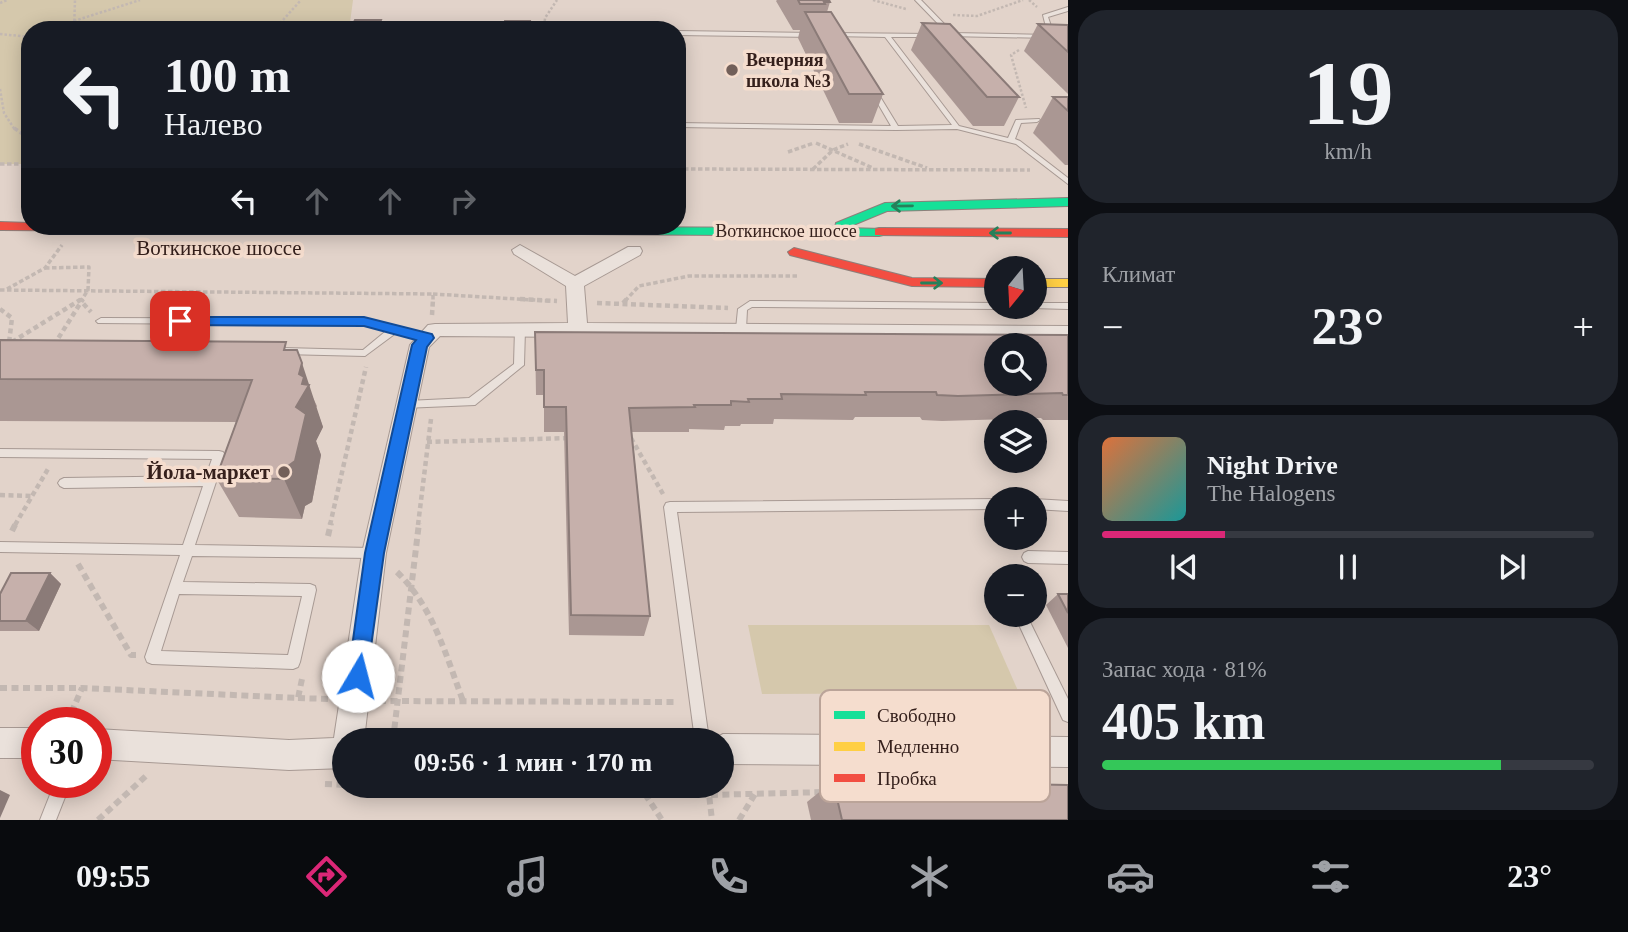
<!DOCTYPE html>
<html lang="ru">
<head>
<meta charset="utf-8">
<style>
  body { margin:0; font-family:"Times New Roman",serif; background:#20242c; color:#f1f3f6; height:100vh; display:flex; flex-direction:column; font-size:26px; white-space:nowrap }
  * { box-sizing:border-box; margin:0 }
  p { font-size:23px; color:#9ea1a6 }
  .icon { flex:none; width:38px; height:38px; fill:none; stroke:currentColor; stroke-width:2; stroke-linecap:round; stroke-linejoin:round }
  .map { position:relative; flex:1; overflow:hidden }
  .side { display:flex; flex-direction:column; gap:10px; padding:10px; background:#0d0f14; width:560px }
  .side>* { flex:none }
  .guide { position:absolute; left:21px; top:21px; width:665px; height:214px; border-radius:28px; box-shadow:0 4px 18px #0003; background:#171b24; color:#f1f3f6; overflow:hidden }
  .needle { width:46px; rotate:198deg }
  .controls { position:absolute; left:984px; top:256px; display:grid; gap:14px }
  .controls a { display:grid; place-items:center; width:63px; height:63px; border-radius:50%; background:#171b24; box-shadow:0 4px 18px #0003; font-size:35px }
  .speed { position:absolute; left:21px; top:707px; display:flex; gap:14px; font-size:35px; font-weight:700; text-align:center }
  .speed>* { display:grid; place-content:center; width:91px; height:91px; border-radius:50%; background:#171b24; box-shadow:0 4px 18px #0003; line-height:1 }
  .speed .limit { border:10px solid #d22; background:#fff; color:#111 }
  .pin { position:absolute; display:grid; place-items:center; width:60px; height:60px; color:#fff; margin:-30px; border-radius:14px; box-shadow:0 4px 10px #0006 }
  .me { position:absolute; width:77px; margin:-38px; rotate:8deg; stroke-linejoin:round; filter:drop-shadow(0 0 5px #0008) }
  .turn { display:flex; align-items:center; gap:24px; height:147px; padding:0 28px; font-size:32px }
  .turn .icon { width:91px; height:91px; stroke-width:2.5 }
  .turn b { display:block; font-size:49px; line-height:60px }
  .lanes { display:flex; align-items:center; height:66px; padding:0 28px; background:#0003; justify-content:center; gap:35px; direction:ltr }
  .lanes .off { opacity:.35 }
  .big { font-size:52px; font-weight:700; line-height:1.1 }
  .side .widget { flex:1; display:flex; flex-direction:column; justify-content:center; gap:10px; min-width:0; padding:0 24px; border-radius:28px; background:#20242c }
  .side .dial { align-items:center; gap:0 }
  .dial b { font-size:91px; line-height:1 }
  .song { display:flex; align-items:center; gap:21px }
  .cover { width:84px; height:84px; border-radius:10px; background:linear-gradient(135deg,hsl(20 70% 55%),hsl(180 70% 35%)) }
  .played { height:7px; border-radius:4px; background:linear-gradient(90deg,#db2777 25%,#363941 25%) }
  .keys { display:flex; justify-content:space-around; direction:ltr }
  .heat { display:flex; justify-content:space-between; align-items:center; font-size:38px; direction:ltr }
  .charge { height:10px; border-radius:5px; background:linear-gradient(90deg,#34c759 81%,#363941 0) }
  .trip { position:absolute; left:332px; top:728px; width:402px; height:70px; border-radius:35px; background:#171b24; box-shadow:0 4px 18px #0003; font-weight:700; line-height:70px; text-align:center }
  .menu { display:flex; height:112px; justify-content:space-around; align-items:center; background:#090b0e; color:#9ea1a6 }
  .menu .icon { width:49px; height:49px }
  .menu .selected { color:#db2777 }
  .menu b { font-size:32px; color:#f1f3f6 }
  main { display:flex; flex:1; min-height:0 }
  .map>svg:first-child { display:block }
  .green { fill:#d5c8ac }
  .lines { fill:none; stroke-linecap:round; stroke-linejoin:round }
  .lane-casing { stroke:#a79993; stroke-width:2 }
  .street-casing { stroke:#a79993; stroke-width:2 }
  .fast-casing { stroke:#8c7f7a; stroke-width:2 }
  .slow-casing { stroke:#8c7f7a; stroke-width:2 }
  .jam-casing { stroke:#8c7f7a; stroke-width:2 }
  .path-far3 { stroke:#c3b8b2; stroke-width:2.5; stroke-dasharray:2.5 2; stroke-linecap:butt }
  .path-far2 { stroke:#c3b8b2; stroke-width:3.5; stroke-dasharray:4.5 2.5; stroke-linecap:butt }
  .path-far1 { stroke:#c3b8b2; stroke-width:4.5; stroke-dasharray:5 3.5; stroke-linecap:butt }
  .path { stroke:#c3b8b2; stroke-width:6; stroke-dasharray:7 4.5; stroke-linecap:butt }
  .lane { fill:#eae1db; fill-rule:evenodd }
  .street { fill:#eae1db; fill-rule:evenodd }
  .fast { fill:#16e098; fill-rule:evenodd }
  .slow { fill:#ffcf43; fill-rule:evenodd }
  .jam { fill:#f24e42; fill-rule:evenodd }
  .wall { fill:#aa9793 }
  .shaded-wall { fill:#8b7b78 }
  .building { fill:#c6b0ab; stroke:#8b7b78; stroke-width:2; fill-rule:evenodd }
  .oneway { stroke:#26805a }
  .route { fill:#1a73e8; stroke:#114b97; stroke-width:2 }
  .poi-dot { fill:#725f59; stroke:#f5ddce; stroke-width:2.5 }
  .labels { text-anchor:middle; stroke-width:7; stroke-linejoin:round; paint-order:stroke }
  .far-poi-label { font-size:18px; font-weight:bold; fill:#35201c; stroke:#f5ddce; text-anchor:start }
  .far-street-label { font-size:18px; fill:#35201c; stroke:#f5ddce }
  .street-label { font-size:21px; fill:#35201c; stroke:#f5ddce }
  .poi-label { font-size:21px; font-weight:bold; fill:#35201c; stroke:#f5ddce; text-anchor:end }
  .key { fill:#f5ddce; stroke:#bba499; stroke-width:2 }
  .key-label { font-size:19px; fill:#35201c }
</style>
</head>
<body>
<main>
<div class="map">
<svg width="1068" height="820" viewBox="0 0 1068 820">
  <rect width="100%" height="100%" fill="#e2d3ca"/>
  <g class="green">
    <polygon points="0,0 353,0 349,30 30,30 30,164 0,164"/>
    <polygon points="748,625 989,625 1019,693 762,694"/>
  </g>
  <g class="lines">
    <defs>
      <g id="lane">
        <polygon points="915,0 921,0 953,33 1048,35 1043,15 1068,7 1068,11 1048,17 1054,35 1068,35 1068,39 1057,39 1068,48 1068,53 1050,38 946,36 947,33"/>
        <polygon points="677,31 813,33 816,35 813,37 677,35"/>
        <polygon points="833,33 931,34 931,36 929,37 891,37 959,126 1008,138 1016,120 1039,119 1040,120 1037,122 1021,123 1015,139 1020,141 1068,178 1068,184 1016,144 957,129 896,130 677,127 677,123 891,126 870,90 873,88 876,90 898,126 952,125 885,37 831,36 830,35"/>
        <polygon points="750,301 996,303 996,306 1000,306 996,309 752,307 747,310 746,329 741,332 738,331 736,329 738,309"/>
        <polygon points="1034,303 1068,303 1068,309 1031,308 1030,306 1034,306"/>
        <polygon points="101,318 364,319 427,335 432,338 427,341 396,333 365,356 283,354 278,351 283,348 363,350 386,331 364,325 98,323 96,321"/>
        <polygon points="520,326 525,329 524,365 475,405 403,408 402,405 407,401 469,398 514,364 515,329"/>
        <path d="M0 449 219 451 223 452 225 455 195 545 374 548 378 549 380 553 378 557 374 558 192 556 183 582 310 584 315 586 316 590 300 662 298 667 293 669 152 664 147 662 145 657 180 555 0 552V542L183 545 203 486 64 488 60 486 58 483 60 480 64 478 206 476 212 459 0 457ZM179 594 302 596 288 655 161 651Z"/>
        <polygon points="996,499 996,509 677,512 709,740 695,740 664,507 666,503 670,502"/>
        <polygon points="1034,499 1068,501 1068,511 1034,509"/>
        <polygon points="1028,551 1068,552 1068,564 1028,563 1024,561 1022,557 1024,553"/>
        <polygon points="1014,614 1026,614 1068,699 1068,722 1063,720"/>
        <polygon points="55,782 71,782 56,820 40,820"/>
      </g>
      <g id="street">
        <polygon points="520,245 575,276 628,247 640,247 642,251 640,255 584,286 587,323 1068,326 1068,340 440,336 429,347 386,553 364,740 345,740 345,768 289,770 96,759 96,729 289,740 334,738 362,553 410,345 428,325 435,324 568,323 566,286 514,254 512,250"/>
        <rect x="0" y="728" width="37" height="30"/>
        <polygon points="723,734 1068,737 1068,767 723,764 723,740 712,740"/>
      </g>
      <polygon id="fast" points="1068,198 1068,206 887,211 846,228 883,229 883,235 879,236 299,232 293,228 294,226 835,228 836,223 885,203"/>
      <rect id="slow" x="1034" y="279" width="34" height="8"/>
      <g id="jam">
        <polygon points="0,222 30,223 30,226 304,226 305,228 299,232 0,230"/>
        <polygon points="879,228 1068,229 1068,237 875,235 875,229"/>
        <polygon points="794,248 912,278 996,279 996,287 912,286 790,255 788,252"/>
      </g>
    </defs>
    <use href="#lane" class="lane-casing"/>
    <use href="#street" class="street-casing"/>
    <use href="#fast" class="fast-casing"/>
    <use href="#slow" class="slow-casing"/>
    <use href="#jam" class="jam-casing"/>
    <g class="path-far3">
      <polyline points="873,0 906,9"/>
      <polyline points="1029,0 1037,7"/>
      <polyline points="0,3 7,0"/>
      <polyline points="953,15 977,16 1023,0"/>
      <polyline points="74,21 140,0"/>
      <polyline points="74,30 75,0"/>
      <polyline points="274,30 301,0"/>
      <polyline points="544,30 545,18 557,0"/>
      <polyline points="0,34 30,37"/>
      <polyline points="1019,50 1011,55 1026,108"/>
      <polyline points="0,89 4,113 15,130"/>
    </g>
    <g class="path-far2">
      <polyline points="14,128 30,139"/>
      <polyline points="816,143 873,168"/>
      <polyline points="859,144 927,168"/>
      <polyline points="788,152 814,143"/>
      <polyline points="0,164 30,164"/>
      <polyline points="677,169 1030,170"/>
      <polyline points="813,169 833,150 848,144"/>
      <polyline points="45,268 89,267 88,290 81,301"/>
      <polyline points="7,289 45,268 62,245"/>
      <polyline points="0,290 433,294 433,301"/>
      <polyline points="178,292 186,301"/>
      <polyline points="433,294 551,301"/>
      <polyline points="625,301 639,286 689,276 798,276"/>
    </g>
    <g class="path-far1">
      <polyline points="184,299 191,306"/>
      <polyline points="520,299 557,301"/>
      <polyline points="597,303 728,308"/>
      <polyline points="623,303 627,299"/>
      <polyline points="0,309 12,318 9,343"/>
      <polyline points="432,315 433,299"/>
      <polyline points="12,342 80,300 91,312"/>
      <polyline points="54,345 83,299"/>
      <polyline points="631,438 663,494"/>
      <polyline points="427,442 570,438"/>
      <polyline points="0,495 32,496"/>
      <polyline points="15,525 48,469"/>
      <polyline points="330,525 366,367"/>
      <polyline points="418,525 431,419"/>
    </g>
    <g class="path">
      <polyline points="12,531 16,523"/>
      <polyline points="328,536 331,523"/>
      <polyline points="78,564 131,655 136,655"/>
      <path d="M397 572C433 607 446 655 463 701"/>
      <polyline points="0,688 82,688 298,698 302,679"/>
      <polyline points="298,698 328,699"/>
      <polyline points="379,701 678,702"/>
      <polyline points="67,723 82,688"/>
      <polyline points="393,740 419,523"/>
      <polyline points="325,784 345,785"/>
      <polyline points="366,786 709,795 826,792"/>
      <polyline points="708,786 712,820"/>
      <polyline points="645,794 662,820"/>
      <polyline points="98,820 147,775"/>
      <polyline points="739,820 755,794"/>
    </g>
    <use href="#lane" class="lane"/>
    <use href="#street" class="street"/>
    <use href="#fast" class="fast"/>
    <use href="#slow" class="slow"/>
    <use href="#jam" class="jam"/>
  </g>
  <g class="wall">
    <polygon points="777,0 829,0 830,2 827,12 883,94 872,123 839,123 798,38 800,30 793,30 776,1"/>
    <polygon points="922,23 1019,97 1004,126 973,126 911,50"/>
    <polygon points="1038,24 1068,25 1068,94 1024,51"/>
    <polygon points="1053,97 1068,97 1068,165 1065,165 1033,133"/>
    <polygon points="535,332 1068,335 1068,420 1043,420 1041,418 942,421 922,420 920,417 855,417 853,420 774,419 773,424 741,424 740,426 725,426 724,430 689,429 689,432 632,432 650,616 644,636 569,635 564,432 544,432 544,395 536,395"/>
    <polygon points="0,340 289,350 317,406 316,408 323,427 316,441 321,455 312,502 305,506 302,519 239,517 216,478 236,422 0,421"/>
    <polygon points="50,573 61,584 39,631 0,631 0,594"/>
    <polygon points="1058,594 1068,594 1068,648 1046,605"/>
    <polygon points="833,781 1068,820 811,820 807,802"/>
  </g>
  <g class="shaded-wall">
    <polygon points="381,20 382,30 377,30"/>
    <polygon points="302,363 323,427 316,441 321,455 312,502 305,506 302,519 284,479 296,407 299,374"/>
    <polygon points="50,573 61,584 39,631 26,621"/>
    <polygon points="0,790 10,795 0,818"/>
  </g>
  <g class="building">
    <polygon points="798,0 829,0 830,2 824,2 825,4 800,4"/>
    <polygon points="805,12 831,12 883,94 849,94"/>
    <polygon points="355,20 381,20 377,30 350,30"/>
    <polygon points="505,21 530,21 529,30 504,30"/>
    <polygon points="922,23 950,24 1019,97 987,97"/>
    <polygon points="1038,24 1068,25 1068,52"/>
    <polygon points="202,26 243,27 241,30 199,30"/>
    <polygon points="1053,97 1068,97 1068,111"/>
    <path d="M535 332 1068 335V395H1063L1062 393 958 396 937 395 936 392H865L866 395 781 394 782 399H748L749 402 731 401V405H694L695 407 629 408 650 616 571 615 566 407H544V370H536ZM996 345H1034V383H996Z"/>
    <polygon points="0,340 286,342 284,350 297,350 302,363 299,374 304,377 302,384 309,385 296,407 306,414 295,461 288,466 284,479 216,478 252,380 0,379"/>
    <polygon points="11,573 50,573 26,621 0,621 0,594"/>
    <polygon points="1058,594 1068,594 1068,613"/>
    <polygon points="833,781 1068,785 1068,820 842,820"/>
  </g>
  <defs><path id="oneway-shaft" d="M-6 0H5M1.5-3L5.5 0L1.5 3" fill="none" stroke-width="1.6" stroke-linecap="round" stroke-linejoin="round" transform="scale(1.75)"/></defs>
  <g class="oneway">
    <use href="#oneway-shaft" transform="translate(902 206) rotate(179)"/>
    <use href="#oneway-shaft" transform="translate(1000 233) rotate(-180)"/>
    <use href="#oneway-shaft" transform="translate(932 283)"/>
  </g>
  <polygon class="route" points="180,317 364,317 432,334 434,338 427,347 384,553 366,683 358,686 351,683 348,676 365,553 412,345 416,340 364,326 175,325 175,318"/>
  <g class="poi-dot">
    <circle cx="732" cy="70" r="7"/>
    <circle cx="284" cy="472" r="7"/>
  </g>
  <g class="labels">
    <g class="far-poi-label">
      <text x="746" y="66">Вечерняя<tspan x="746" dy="21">школа №3</tspan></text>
    </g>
    <g class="far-street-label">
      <text x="786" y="237">Воткинское шоссе</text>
    </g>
    <g class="street-label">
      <text x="219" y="255">Воткинское шоссе</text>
    </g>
    <g class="poi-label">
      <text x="270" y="479">Йола-маркет</text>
    </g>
  </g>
  <rect x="820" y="690" width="230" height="112" rx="10" class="key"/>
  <rect x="834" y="711" width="31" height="8" fill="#16e098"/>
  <rect x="834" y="742" width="31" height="9" fill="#ffcf43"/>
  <rect x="834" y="774" width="31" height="8" fill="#f24e42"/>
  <g class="key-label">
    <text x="877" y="722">Свободно</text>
    <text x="877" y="753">Медленно</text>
    <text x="877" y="785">Пробка</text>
  </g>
</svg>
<div class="controls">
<a><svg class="needle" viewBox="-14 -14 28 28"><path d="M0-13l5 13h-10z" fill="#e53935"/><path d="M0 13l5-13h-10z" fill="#9ea1a6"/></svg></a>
<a><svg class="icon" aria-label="search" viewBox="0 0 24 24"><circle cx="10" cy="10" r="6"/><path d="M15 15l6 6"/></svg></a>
<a><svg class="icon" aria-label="layers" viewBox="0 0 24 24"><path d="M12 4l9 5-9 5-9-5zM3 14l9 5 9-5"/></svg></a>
<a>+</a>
<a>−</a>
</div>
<div class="speed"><div class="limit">30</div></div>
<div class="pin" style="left:180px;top:321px;background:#d93025"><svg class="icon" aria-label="arrive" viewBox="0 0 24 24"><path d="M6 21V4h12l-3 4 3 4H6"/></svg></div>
<svg class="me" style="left:358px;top:676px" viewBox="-20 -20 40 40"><circle r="19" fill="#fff"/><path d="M0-13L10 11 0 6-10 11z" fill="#1a73e8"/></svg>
<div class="trip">09:56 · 1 мин · 170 m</div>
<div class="guide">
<div class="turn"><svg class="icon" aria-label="left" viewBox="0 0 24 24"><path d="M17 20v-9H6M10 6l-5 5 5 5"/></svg><div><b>100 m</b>Налево</div></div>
<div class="lanes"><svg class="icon" aria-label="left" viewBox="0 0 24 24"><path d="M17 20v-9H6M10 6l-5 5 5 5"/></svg><svg class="icon off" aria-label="ahead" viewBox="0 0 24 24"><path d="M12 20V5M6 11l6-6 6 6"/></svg><svg class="icon off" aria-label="ahead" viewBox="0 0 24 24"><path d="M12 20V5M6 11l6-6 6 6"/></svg><svg class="icon off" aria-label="right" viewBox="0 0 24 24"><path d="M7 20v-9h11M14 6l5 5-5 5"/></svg></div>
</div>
</div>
<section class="side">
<div class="widget dial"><b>19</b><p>km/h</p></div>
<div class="widget"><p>Климат</p>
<div class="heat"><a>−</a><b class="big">23°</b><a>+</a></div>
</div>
<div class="widget">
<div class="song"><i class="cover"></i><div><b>Night Drive</b><p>The Halogens</p></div></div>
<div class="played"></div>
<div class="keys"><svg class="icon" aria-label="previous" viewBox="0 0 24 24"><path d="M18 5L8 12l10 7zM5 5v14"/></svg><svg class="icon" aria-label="pause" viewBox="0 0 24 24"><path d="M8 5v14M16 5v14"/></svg><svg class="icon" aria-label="next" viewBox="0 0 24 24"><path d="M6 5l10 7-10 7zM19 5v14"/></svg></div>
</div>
<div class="widget"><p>Запас хода · 81%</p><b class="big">405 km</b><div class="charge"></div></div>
</section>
</main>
<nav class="menu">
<b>09:55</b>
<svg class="icon selected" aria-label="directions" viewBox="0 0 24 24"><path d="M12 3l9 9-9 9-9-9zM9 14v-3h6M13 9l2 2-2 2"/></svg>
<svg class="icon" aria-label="music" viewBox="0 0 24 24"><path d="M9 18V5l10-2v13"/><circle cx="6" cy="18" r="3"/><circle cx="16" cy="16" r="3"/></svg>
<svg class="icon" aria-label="phone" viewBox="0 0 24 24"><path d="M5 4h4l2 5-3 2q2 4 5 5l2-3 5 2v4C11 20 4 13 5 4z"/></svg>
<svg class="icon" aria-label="climate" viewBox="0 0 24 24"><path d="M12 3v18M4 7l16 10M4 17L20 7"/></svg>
<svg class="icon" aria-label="car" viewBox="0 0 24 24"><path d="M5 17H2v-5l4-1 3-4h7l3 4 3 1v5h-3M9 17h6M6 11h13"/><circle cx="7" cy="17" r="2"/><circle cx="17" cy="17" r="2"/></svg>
<svg class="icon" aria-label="filters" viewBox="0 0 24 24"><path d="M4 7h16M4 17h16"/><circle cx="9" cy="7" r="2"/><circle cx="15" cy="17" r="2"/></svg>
<b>23°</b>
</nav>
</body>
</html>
